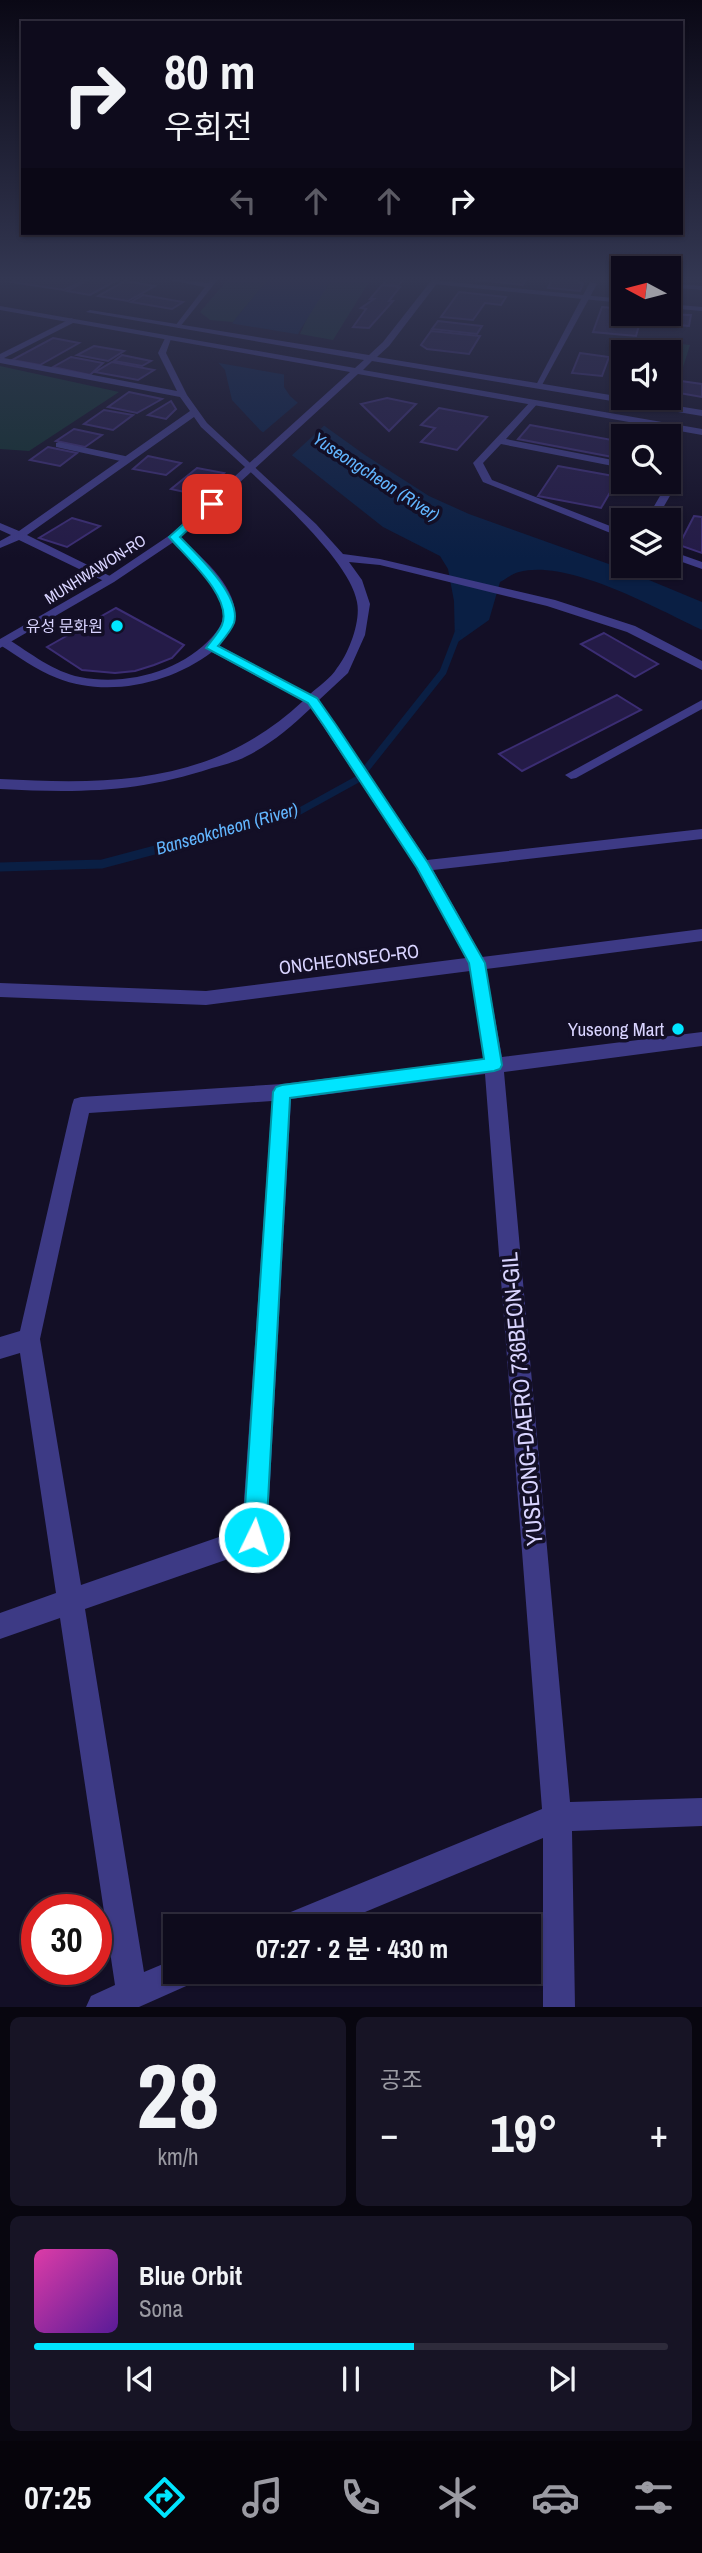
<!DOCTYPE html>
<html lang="ko">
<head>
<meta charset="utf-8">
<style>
  body { margin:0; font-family:"Archivo Narrow","Noto Sans KR",sans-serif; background:#171425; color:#f1f3f6; height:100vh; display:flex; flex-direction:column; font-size:26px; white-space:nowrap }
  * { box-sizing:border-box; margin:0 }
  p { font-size:23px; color:#9b9ba3 }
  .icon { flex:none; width:38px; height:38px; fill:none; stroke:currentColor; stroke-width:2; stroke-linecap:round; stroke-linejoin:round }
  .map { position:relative; height:2007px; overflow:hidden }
  .drawer { display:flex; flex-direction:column; gap:10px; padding:10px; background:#08060f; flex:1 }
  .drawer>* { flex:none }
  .top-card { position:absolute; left:21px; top:21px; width:662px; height:214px; border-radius:0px; box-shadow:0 2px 5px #0004,0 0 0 2px #2e2b3b; background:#0e0b1c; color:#f1f3f6; overflow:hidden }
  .needle { width:46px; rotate:277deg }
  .buttons { position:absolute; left:611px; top:256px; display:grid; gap:14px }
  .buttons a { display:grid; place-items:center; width:70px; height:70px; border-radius:0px; background:#0e0b1c; box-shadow:0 2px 5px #0004,0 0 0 2px #2e2b3b; font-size:35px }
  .speed { position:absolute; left:21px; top:1894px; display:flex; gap:14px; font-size:35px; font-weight:700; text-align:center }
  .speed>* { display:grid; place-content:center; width:91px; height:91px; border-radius:50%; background:#0e0b1c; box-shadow:0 2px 5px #0004,0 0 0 2px #2e2b3b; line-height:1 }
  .speed .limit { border:10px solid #d22; background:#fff; color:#111 }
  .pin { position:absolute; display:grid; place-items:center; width:60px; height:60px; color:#fff; margin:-30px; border-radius:14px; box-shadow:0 4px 10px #0006 }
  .me { position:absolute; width:77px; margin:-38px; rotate:4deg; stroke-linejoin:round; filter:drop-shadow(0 0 5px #0008) }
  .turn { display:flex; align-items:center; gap:24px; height:147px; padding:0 28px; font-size:32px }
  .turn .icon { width:91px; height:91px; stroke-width:2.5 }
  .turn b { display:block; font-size:49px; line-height:60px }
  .lanes { display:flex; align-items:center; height:66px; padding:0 28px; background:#0003; justify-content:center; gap:35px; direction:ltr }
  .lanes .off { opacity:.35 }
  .big { font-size:52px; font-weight:700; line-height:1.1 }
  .drawer .card { flex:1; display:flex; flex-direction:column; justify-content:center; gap:10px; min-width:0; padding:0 24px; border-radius:10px; background:#171425 }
  .drawer .dial { align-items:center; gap:0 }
  .dial b { font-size:91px; line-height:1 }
  .song { display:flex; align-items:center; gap:21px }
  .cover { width:84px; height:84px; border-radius:10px; background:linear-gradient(135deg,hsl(320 70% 55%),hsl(270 70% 35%)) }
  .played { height:7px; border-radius:4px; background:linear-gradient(90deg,#00e5ff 60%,#2e2b3b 60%) }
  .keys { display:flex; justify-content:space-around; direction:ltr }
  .heat { display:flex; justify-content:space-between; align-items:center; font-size:38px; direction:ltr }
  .drawer .tiles { flex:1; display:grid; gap:10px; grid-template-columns:1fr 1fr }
  .card:last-child { grid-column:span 2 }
  .trip { position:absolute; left:163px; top:1914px; width:378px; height:70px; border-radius:0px; background:#0e0b1c; box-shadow:0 2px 5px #0004,0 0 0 2px #2e2b3b; font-weight:700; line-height:70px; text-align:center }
  .tabs { display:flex; height:112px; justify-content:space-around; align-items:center; background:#06040b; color:#9b9ba3 }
  .tabs .icon { width:49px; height:49px }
  .tabs .on { color:#00e5ff }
  .tabs b { font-size:32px; color:#f1f3f6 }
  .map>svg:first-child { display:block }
  .green { fill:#12302f }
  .water { fill:#0a1f44 }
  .pier { fill:#130f26 }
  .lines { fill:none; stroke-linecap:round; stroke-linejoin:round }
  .stream-far1 { stroke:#0a1f44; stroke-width:7 }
  .stream { stroke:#0a1f44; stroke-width:9 }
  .building { fill:#241b47; stroke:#3b2d73; stroke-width:2 }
  .service { fill:#3d3a85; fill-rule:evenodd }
  .pedestrian { fill:#3d3a85; fill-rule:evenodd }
  .minor { fill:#3d3a85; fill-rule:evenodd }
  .tertiary { fill:#3d3a85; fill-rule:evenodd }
  .route { fill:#00e5ff; stroke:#0095a6; stroke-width:2 }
  .poi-dot { fill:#00e5ff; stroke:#130f26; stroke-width:2.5 }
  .labels { text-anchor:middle; stroke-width:7; stroke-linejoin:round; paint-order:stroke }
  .far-street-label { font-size:16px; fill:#d9d4ff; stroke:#130f26 }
  .far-poi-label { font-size:16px; fill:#d9d4ff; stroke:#130f26; text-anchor:end }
  .far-water-label { font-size:18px; font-style:italic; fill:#62b6ff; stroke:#130f26 }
  .street-label { font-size:19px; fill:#d9d4ff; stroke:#130f26 }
  .poi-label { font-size:19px; fill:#d9d4ff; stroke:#130f26; text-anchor:end }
  .near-street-label { font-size:23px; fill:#d9d4ff; stroke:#130f26 }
</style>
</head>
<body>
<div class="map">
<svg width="702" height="2007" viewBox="0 0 702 2007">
  <rect width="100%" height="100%" fill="#130f26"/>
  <g class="green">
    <polygon points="230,277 270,277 233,322 210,320 200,312"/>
    <polygon points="333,277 372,277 333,340 300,334 310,312"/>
    <polygon points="636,339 690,345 675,393 669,392 668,352 630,352"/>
    <polygon points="0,366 119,392 29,451 0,449"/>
  </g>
  <path class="water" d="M270 277H333L299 332 284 373V387L290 396 326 427 365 455 429 496 469 514 620 568 702 602V630C657 609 569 559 519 572 513 573 506 579 500 582L489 620 455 644 454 601 448 569 440 556 383 527 260 430 232 400 225 370 213 357 233 322Z"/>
  <g class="pier">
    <polygon points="229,323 302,335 287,375 213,362 210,357"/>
    <polygon points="301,400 327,423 289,458 260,435"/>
  </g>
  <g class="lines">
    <polyline class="stream-far1" points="209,835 300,811 358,779 443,672 458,633"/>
    <polyline class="stream" points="0,867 102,864 215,834"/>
  </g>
  <g class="building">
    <polygon points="20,277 68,277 85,280 64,290 11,282"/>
    <polygon points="93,277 121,278 90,295 67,291"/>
    <polygon points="379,277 405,277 398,286 383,284 388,278"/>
    <polygon points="471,277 528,277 523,285 478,280"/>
    <polygon points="553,277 569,277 583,284 580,291 548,288"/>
    <polygon points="125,281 155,286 128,301 98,296"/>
    <polygon points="382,285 400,287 389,301 393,301 369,328 353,327 366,309 361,308 374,299 370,299"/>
    <polygon points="459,292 506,297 501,305 485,303 473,320 441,317"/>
    <polygon points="143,295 183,302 172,309 131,302"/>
    <polygon points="602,307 623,309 623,313 691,315 689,326 640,322 636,336 593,332"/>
    <polygon points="438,321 482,326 477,334 432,329"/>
    <polygon points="431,331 480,336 469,354 427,349 421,345"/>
    <polygon points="53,338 79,343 40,365 12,360"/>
    <polygon points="94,346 124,351 108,361 77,355"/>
    <polygon points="580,353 609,357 602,376 572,373"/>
    <polygon points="122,355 151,361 142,366 114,361"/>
    <polygon points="71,357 103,363 90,375 53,367"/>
    <polygon points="112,362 154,370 138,380 95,372"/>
    <polygon points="681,381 702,384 702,397 679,393"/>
    <polygon points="129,392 162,399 137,413 108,407"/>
    <polygon points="387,398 416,404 389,431 361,404"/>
    <polygon points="171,401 176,409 166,419 148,415"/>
    <polygon points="439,408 487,417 457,450 421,442 435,428 421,425"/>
    <polygon points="104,410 133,415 113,430 84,424"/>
    <polygon points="530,425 623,442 623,459 518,439"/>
    <polygon points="74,429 102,435 85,447 56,441"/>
    <polygon points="48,447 77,453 60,466 30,460"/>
    <polygon points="148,456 181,463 166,475 133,469"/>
    <polygon points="558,466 619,477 601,508 538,496"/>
    <polygon points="197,468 224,473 198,495 171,489"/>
    <polygon points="694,516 702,517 702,553 679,545"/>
    <polygon points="72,518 100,526 67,547 39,538"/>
    <polygon points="116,608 184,645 172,658 154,665 135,671 115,673 82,670 47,647"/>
    <polygon points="604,633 658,664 635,677 581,644"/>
    <polygon points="617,695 641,710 522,771 499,754"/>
  </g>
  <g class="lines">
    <g class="service">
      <polygon points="59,442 125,456 129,459 125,462 56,447 56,443"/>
      <polygon points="702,700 702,709 576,778 571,779 565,775"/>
    </g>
    <g class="pedestrian">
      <polygon points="617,278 623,278 623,282 614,282"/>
      <polygon points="590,282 597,284 542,385 535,387"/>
      <polygon points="668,283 702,286 702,290 668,287"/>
    </g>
    <g class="minor">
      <polygon points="153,277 208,283 212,277 220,277 179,328 175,326 205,287"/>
      <polygon points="431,280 623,299 623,303 434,284"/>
      <polygon points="668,304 702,307 702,311 668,308"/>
      <path d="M72 318 75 322 4 358 177 391 158 353 166 336H172L166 353 187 395 207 423 316 524 343 554 380 559 555 600 635 626 702 661V670L627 632 547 606 380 565 349 562 362 580 370 604 365 635 348 673 319 700 427 860 702 829V839L433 870 482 957 702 929V941L486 969 502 1057 702 1032V1046L504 1072 570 1802 702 1798V1826L572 1831 575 2007H543V1838L329 1927H277L281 1916 542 1809 485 1074 291 1099 267 1537 263 1546 254 1550 85 1609 144 1972 175 1959V1972H198L193 1983 139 2007H86L91 1996 115 1985 60 1618 0 1639V1613L56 1593 20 1353 0 1359V1337L20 1331 72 1105 74 1099 81 1097 282 1084 484 1059 470 971 206 1005 0 997V983L206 991 466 958 417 868 311 708C291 727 271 744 247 756 236 762 223 765 212 768 137 793 77 793 0 789V779C115 785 214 784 303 701L212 652C170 684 107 698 57 678 36 670 18 656 0 645V639H8C30 653 54 672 80 677 126 686 181 672 213 636 219 629 224 621 223 612 221 583 189 559 170 539V535H178C199 556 238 585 235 619L218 645 310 694C319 686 331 678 337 668 349 653 361 621 357 602 349 553 240 464 201 427L194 417 27 535 114 578V582H106L19 540 0 548V541L11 535 0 530V523L19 531 190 411 180 397 0 363V354ZM272 1101 242 1529 81 1585 40 1339 89 1113Z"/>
      <polygon points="532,400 539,402 506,439 623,462 623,468 501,444 483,463 492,480 623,531 623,538 483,482 473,463"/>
      <polygon points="668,471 682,475 656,520 646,520 671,477"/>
      <polygon points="668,550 702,562 702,569 668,557"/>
    </g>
    <polygon class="tertiary" points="434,277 442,277 389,346 377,357 702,410 702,416 372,361 363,370 702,429 702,435 358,374 178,539 114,582 0,648 0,639 106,578 170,535 350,372 0,310 0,306 355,368 364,360 86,312 90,310 369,355 383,342"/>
  </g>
  <linearGradient id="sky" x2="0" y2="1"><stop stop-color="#0a0815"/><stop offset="0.5" stop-color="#333752"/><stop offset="1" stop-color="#333752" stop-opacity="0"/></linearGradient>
  <rect width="702" height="558" fill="url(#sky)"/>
  <path class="route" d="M208 502 216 504 180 537C197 555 242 596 234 623 231 631 223 640 218 646L317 698 336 725 428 863 485 963 502 1065 500 1069 494 1071 290 1098 266 1537 263 1545 254 1548 246 1545 243 1537 273 1092 276 1087 282 1085 484 1059 469 963 417 868 324 726 308 703 206 648C211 641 219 632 222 625 233 597 185 556 169 537Z"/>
  <g class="poi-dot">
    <circle cx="117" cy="626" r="7"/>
    <circle cx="678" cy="1029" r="7"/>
  </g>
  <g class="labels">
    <g class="far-street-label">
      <text transform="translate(95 569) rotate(-32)" y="6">MUNHWAWON-RO</text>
    </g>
    <g class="far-poi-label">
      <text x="103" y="632">유성 문화원</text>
    </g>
    <g class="far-water-label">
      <text transform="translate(376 477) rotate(33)" y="6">Yuseongcheon (River)</text>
      <text transform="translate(227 829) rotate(-16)" y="6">Banseokcheon (River)</text>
    </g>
    <g class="street-label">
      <text transform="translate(349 959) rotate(-7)" y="7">ONCHEONSEO-RO</text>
    </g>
    <g class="poi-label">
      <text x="664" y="1036">Yuseong Mart</text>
    </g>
    <g class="near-street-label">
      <text transform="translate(522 1399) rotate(-95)" y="8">YUSEONG-DAERO 736BEON-GIL</text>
    </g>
  </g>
</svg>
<div class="buttons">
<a><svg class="needle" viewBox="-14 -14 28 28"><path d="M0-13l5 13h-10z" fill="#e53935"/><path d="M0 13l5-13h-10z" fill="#9b9ba3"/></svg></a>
<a><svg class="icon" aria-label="sound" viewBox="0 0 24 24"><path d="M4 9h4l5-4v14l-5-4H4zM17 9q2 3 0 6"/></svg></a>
<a><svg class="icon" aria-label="search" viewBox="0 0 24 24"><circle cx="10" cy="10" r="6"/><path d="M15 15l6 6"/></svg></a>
<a><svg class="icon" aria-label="layers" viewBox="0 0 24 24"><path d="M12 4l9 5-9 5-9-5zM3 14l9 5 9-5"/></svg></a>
</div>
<div class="speed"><div class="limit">30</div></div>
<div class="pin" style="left:212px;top:504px;background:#d93025"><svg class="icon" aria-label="arrive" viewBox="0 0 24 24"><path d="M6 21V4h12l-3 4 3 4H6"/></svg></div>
<svg class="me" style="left:254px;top:1537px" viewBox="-20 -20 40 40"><circle r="17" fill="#00e5ff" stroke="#fff" stroke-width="3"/><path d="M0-11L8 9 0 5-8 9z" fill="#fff"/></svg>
<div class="trip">07:27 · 2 분 · 430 m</div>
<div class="top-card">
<div class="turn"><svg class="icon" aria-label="right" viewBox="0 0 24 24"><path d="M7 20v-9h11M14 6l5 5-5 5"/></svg><div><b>80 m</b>우회전</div></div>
<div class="lanes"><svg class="icon off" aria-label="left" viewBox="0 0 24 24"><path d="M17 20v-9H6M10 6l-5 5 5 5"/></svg><svg class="icon off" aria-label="ahead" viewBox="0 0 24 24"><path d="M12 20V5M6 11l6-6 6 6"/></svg><svg class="icon off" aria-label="ahead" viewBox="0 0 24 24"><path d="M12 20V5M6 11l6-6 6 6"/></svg><svg class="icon" aria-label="right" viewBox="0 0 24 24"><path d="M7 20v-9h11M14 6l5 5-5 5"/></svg></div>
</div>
</div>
<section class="drawer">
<div class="tiles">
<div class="card dial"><b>28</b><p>km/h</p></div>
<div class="card"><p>공조</p>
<div class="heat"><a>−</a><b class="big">19°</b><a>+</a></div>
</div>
<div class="card">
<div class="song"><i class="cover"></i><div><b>Blue Orbit</b><p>Sona</p></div></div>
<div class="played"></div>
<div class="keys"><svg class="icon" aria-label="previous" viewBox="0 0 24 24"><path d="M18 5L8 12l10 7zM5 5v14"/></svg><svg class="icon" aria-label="pause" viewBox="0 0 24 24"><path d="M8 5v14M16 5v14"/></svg><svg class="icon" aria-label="next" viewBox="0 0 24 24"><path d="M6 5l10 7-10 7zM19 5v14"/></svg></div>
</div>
</div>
</section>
<nav class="tabs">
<b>07:25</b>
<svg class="icon on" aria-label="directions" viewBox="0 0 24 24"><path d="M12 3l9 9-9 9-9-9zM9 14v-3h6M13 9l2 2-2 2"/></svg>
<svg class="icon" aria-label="music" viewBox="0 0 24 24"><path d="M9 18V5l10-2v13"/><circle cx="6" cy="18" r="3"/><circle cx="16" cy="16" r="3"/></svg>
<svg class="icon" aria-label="phone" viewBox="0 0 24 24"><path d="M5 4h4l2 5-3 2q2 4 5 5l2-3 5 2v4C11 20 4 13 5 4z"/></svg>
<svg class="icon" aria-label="climate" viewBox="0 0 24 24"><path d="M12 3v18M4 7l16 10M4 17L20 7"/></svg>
<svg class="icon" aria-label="car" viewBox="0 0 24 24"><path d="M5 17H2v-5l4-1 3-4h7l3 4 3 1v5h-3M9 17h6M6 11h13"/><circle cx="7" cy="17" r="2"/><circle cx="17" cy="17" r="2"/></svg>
<svg class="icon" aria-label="filters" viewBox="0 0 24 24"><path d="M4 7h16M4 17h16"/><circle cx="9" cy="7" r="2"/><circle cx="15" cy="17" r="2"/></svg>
</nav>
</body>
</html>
